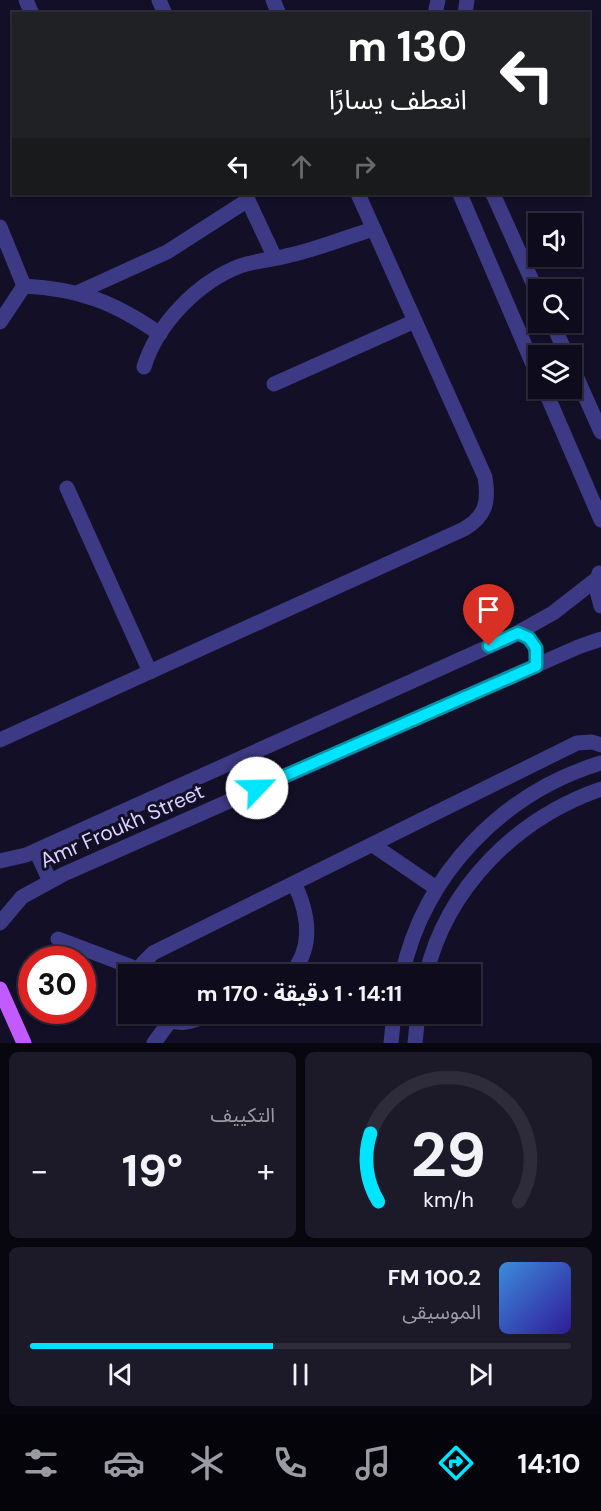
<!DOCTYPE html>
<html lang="ar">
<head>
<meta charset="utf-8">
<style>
  body { margin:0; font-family:"DM Sans","Noto Sans Arabic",sans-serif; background:#1c1929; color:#f1f3f6; direction:rtl; height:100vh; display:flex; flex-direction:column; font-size:22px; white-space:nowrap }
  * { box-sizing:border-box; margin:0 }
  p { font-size:20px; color:#9b9ba3 }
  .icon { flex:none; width:33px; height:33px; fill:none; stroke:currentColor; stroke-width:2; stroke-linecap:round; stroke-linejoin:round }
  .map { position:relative; height:1043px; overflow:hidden; direction:ltr }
  .side { display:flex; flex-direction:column; gap:9px; padding:9px; background:#08060f; flex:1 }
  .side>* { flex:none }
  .guide { position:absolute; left:12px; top:12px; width:578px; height:183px; border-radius:0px; box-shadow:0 2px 4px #0004,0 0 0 2px #2e2b3b; direction:rtl; background:#202124; color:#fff; overflow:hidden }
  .fabs { position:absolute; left:528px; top:213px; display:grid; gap:12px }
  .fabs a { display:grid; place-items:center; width:54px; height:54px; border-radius:0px; background:#0e0b1c; box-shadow:0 2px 4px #0004,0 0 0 2px #2e2b3b; font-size:30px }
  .speed { position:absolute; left:18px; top:946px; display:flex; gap:12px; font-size:30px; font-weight:700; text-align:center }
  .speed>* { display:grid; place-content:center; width:78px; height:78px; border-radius:50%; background:#0e0b1c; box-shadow:0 2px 4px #0004,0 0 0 2px #2e2b3b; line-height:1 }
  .speed .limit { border:9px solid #d22; background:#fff; color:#111 }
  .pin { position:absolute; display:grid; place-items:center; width:51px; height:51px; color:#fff; margin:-62px -26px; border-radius:50% 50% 50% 0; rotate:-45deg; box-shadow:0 0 6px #0007 }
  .pin .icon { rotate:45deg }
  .me { position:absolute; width:66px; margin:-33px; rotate:66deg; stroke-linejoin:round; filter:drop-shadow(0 0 4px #0008) }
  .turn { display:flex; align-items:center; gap:21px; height:126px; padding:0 24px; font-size:27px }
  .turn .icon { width:78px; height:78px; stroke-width:2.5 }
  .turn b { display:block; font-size:42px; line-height:51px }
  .lanes { display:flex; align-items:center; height:57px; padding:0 24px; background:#0003; justify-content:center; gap:30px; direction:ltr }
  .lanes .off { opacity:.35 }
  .big { font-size:45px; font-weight:700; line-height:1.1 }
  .side .widget { flex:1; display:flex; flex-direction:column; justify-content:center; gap:9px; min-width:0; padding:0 21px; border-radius:9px; background:#1c1929 }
  .side .dial { align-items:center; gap:0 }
  .dial svg { height:156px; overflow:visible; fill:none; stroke:#2e2b3b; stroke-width:7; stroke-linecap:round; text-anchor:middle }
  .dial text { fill:#f1f3f6; stroke:none }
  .song { display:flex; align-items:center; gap:18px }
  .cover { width:72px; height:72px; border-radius:9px; background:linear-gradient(135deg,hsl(210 70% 55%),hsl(250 70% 35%)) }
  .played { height:6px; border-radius:3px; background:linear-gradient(90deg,#00e5ff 45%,#2e2b3b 45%) }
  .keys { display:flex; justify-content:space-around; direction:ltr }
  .heat { display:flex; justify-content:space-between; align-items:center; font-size:33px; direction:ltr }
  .side .tiles { flex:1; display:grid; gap:9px; grid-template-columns:1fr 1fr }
  .widget:last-child { grid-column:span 2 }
  .trip { position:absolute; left:118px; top:964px; width:363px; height:60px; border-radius:0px; background:#0e0b1c; box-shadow:0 2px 4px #0004,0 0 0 2px #2e2b3b; font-weight:700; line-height:60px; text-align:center; direction:rtl }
  .menu { display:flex; height:96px; justify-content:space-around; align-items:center; background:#06040b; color:#9b9ba3 }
  .menu .icon { width:42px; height:42px }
  .menu .on { color:#00e5ff }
  .menu b { font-size:27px; color:#f1f3f6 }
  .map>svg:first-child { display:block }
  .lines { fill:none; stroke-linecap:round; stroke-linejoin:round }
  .minor { stroke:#3d3a85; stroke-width:15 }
  .major { stroke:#c25bff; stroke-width:15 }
  .route-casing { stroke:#0095a6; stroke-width:15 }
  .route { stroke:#00e5ff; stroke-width:10 }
  .labels { text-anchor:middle; stroke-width:6; stroke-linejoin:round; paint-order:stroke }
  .street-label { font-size:21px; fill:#d9d4ff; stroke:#130f26 }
</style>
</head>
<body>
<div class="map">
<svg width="601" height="1043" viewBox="0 0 601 1043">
  <rect width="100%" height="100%" fill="#130f26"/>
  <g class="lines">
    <g class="minor">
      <polyline points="26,0 32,14"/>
      <polyline points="159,0 165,14"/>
      <polyline points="273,0 279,14"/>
      <polyline points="435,14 438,0"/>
      <polyline points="465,14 467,0"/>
      <polyline points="245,194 275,258"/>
      <polyline points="460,194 538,376"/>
      <polyline points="493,194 538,294"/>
      <polyline points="0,227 24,286"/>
      <path d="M24 286C80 289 114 302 160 334"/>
      <polyline points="79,292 167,252 248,200"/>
      <polyline points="0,322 24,286"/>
      <polyline points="552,322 567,356"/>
      <path d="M144 367C157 324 198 282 240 266 257 260 273 260 290 255 318 249 346 237 374 229"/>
      <polyline points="572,367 601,432"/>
      <polyline points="274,384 415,321"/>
      <polyline points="544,388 601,520"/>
      <polyline points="67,488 150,672"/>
      <polyline points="599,573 597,591 601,606"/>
      <path d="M518 633C533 638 539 650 536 666"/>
      <path d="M0 740 464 529C486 516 489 502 485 477L358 194"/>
      <polyline points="373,845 436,888"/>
      <polyline points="36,851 50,881"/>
      <polyline points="0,861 26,855 510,637 553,613 598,578"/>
      <polyline points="0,923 22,897 64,874 578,647 601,639"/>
      <polyline points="58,939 140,970"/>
      <polyline points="141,975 143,963 153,953 577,743 592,742 601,745"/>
      <path d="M290 975C314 948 309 915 295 885"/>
      <path d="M402 975C424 874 502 793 601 763"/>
      <path d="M426 975C447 887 517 818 601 789"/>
      <path d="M160 1014C176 1028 193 1022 210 1014"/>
      <polyline points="154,1043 170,1021"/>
      <polyline points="391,1043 394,1014"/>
      <polyline points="415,1043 418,1014"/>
    </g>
    <polyline class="major" points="0,989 24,1043"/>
  </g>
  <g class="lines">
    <defs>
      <polyline id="route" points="257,788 536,666 536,648 529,638 518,633 489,646"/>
    </defs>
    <use href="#route" class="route-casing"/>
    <use href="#route" class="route"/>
  </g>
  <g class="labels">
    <g class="street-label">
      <text transform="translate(122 826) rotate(-24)" y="7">Amr Froukh Street</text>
    </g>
  </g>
</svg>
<div class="fabs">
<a><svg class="icon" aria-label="sound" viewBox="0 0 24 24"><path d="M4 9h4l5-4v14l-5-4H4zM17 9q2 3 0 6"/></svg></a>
<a><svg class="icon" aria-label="search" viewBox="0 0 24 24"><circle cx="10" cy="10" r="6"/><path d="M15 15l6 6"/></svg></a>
<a><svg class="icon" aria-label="layers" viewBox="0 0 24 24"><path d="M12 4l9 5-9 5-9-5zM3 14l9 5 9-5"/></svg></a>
</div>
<div class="speed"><div class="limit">30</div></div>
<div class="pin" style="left:489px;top:646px;background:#d93025"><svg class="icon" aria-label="arrive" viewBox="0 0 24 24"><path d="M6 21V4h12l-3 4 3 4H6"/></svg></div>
<svg class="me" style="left:257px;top:788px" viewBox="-20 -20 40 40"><circle r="19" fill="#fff"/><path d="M0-13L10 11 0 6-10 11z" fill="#00e5ff"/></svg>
<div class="trip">14:11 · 1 دقيقة · 170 m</div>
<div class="guide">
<div class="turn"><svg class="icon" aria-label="left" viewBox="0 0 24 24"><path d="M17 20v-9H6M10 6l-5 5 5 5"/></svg><div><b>130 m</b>انعطف يسارًا</div></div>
<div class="lanes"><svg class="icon" aria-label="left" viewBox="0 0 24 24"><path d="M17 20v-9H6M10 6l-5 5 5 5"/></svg><svg class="icon off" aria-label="ahead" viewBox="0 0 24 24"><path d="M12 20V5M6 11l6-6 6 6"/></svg><svg class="icon off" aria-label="right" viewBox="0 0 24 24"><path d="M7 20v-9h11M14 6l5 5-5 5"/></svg></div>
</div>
</div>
<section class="side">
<div class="tiles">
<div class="widget dial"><svg viewBox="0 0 100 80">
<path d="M14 69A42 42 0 1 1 86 69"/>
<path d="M14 69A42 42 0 0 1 10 34" stroke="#00e5ff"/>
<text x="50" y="56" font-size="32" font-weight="700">29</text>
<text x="50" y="72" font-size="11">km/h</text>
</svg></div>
<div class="widget"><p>التكييف</p>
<div class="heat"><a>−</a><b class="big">19°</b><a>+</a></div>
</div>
<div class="widget">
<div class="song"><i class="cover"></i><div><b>100.2 FM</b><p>الموسيقى</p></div></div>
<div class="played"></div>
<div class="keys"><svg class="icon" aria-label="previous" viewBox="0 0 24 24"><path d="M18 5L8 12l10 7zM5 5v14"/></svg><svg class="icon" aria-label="pause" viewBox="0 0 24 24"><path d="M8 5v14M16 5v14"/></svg><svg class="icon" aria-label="next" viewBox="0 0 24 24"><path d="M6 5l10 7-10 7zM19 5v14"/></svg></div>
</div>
</div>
</section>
<nav class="menu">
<b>14:10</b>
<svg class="icon on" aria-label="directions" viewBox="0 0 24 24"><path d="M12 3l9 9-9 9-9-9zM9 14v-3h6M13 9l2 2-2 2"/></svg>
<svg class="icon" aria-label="music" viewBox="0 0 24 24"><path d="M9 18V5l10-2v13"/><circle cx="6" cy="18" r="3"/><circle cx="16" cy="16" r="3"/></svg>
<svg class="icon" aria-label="phone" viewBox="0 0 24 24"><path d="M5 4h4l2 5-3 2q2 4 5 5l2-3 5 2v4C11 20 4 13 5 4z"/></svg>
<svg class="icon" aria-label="climate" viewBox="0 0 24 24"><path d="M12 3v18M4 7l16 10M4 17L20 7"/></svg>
<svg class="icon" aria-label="car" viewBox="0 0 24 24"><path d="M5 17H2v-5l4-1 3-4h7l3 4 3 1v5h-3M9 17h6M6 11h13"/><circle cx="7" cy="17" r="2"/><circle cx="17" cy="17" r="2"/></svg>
<svg class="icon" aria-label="filters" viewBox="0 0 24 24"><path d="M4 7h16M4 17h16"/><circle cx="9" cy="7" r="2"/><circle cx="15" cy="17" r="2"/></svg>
</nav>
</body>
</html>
